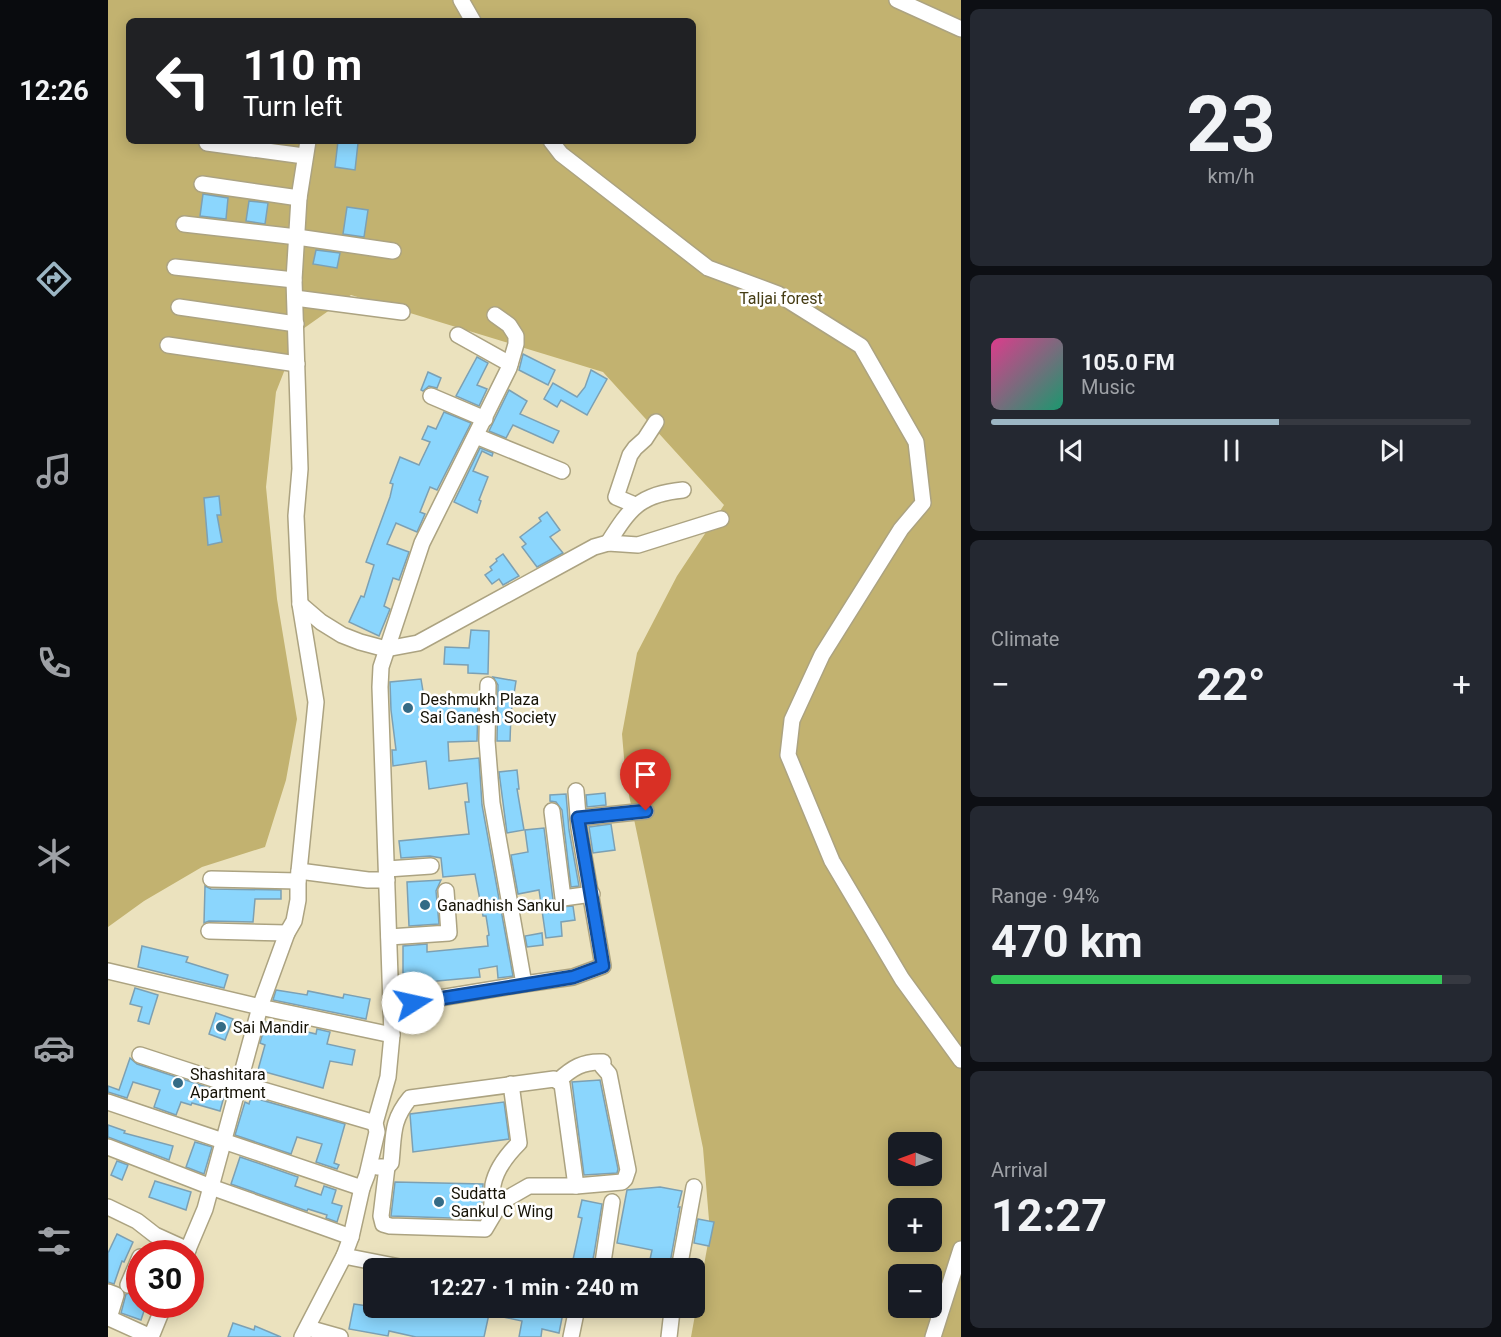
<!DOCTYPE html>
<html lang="en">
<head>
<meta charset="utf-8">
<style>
  body { margin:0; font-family:Roboto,sans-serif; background:#242831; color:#f1f3f6; height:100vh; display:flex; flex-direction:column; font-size:22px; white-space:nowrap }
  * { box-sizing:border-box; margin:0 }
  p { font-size:20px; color:#9ea1a6 }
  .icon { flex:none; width:33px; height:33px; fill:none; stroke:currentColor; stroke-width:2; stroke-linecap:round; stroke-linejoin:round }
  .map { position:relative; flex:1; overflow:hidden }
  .sheet { display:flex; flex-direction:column; gap:9px; padding:9px; background:#0d0f14; width:540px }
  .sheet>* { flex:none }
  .banner { position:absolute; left:18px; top:18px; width:570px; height:126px; border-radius:9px; box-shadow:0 3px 15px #0003; background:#202124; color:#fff; overflow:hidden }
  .needle { width:39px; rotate:271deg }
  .controls { position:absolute; left:780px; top:1132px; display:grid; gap:12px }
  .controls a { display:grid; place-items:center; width:54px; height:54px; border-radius:9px; background:#171b24; box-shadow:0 3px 15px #0003; font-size:30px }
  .speed { position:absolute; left:18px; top:1240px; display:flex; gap:12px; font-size:30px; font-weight:700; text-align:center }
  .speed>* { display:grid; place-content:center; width:78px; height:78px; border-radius:50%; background:#171b24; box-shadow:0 3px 15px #0003; line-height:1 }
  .speed .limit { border:9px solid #d22; background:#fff; color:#111 }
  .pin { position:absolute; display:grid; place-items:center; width:51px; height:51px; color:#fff; margin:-62px -26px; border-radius:50% 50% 50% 0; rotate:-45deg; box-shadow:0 0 6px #0007 }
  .pin .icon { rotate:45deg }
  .me { position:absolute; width:66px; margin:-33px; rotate:80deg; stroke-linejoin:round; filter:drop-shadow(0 0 4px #0008) }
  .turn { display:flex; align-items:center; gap:21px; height:126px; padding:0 18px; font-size:27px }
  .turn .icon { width:78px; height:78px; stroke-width:2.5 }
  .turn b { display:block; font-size:42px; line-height:51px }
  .big { font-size:45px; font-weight:700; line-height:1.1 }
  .sheet .tile { flex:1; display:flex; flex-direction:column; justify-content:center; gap:9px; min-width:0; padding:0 21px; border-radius:9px; background:#242831 }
  .sheet .dial { align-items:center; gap:0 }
  .dial b { font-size:78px; line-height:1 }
  .song { display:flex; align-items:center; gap:18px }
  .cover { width:72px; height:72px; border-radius:9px; background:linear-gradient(135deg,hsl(330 70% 55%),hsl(160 70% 35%)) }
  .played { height:6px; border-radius:3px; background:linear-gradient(90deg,#9cb6c4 60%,#363941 60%) }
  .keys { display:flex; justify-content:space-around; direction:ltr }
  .heat { display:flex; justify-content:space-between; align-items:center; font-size:33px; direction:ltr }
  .charge { height:9px; border-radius:4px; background:linear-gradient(90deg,#34c759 94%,#363941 0) }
  .trip { position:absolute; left:255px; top:1258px; width:342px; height:60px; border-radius:9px; background:#171b24; box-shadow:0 3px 15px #0003; font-weight:700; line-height:60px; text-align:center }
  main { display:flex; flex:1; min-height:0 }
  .tab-bar { display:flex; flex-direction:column; width:108px; justify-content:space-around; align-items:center; background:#090b0e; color:#9ea1a6 }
  .tab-bar .icon { width:42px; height:42px }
  .tab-bar .active { color:#9cb6c4 }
  .tab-bar b { font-size:27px; color:#f1f3f6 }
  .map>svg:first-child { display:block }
  .green { fill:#c2b270; fill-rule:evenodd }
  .building { fill:#8bd6fd; stroke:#7ca0b3; stroke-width:1.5 }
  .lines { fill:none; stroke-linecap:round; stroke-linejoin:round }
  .minor-casing { stroke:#aca381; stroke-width:18 }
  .minor { stroke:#fff; stroke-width:15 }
  .route-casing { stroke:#114b97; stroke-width:15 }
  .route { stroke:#1a73e8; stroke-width:10 }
  .poi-dot { fill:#346b86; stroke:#fff; stroke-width:2 }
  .labels { text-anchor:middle; stroke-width:5; stroke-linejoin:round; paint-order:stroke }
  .park-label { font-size:16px; fill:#453c14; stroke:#fff }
  .poi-label { font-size:16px; fill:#141105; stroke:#fff; text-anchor:start }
</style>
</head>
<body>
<main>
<nav class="tab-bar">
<b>12:26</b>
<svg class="icon active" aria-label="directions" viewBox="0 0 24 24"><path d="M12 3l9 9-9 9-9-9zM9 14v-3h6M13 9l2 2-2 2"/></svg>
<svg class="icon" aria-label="music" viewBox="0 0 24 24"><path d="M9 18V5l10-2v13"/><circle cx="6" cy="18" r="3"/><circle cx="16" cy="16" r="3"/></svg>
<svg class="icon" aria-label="phone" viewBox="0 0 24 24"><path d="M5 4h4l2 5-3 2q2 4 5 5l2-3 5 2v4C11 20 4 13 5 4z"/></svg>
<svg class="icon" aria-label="climate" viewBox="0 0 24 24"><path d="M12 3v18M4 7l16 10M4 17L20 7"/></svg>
<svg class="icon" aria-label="car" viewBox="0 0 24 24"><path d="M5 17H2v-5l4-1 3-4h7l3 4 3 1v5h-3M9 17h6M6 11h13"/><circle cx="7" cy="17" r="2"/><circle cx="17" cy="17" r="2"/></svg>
<svg class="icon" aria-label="filters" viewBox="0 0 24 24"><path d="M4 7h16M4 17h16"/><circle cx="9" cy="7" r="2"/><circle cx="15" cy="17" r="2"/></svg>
</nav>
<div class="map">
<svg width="853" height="1337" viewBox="0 0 853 1337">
  <rect width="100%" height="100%" fill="#ebe2be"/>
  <path class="green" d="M0 0H853V1337H583L602 1232 595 1148 518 781 514 734 529 653 569 576 616 505 495 372 243 295 192 331 168 392 158 487 169 599 189 719 178 780 157 847 94 867 36 901 0 927ZM21 21H585V141H21ZM790 1143H824V1176H790ZM790 1209H824V1242H790ZM790 1275H824V1308H790Z"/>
  <g class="building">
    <polygon points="230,141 250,143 247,170 227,167"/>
    <polygon points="95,194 120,198 118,219 92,216"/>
    <polygon points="141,201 160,203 157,224 138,221"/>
    <polygon points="239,207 260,210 256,237 235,234"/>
    <polygon points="208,250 232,253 229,268 205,264"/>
    <polygon points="415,354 447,370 440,385 411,370"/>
    <polygon points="369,357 380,363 369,385 379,389 371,406 348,396"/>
    <polygon points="483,370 499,379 479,415 453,400 449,407 436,399 445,383 469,397 477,387"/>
    <polygon points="320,372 333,378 329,388 321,386 315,391 313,390"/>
    <polygon points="401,390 419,401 412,414 451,431 445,443 405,425 398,438 381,431"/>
    <polygon points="336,412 363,423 329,490 322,487 312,512 317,514 309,532 288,523 279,544 301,552 291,580 285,578 276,606 282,609 271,636 241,622 253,596 256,597 266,565 258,562 282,497 285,484 282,483 292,457 311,465 322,442 314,439 320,426 328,429"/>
    <polygon points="372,448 385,453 384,456 374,451 365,471 380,477 371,500 373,501 369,513 346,502"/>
    <polygon points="111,496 113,515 109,515 114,542 100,545 96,498"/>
    <polygon points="439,512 452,530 442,537 455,553 429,567 414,547 418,544 412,537 433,521 431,518"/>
    <polygon points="395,554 411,576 395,585 391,579 384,584 377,575 384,570 382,567 389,561 388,559"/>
    <polygon points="363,630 381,631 380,674 360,673 360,665 336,664 337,647 361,648"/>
    <polygon points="385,677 408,681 403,713 402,741 389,741 390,685"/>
    <polygon points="313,679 317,703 356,704 356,703 370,705 369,741 340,742 341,761 371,758 374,805 405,976 390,978 389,966 371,969 372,977 329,981 295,982 295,946 319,944 319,952 380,946 379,936 381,935 378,916 375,916 367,874 335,877 333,858 322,856 293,858 291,841 361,834 357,802 361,802 359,783 321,789 318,761 285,766 284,750 288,750 283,710 282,682"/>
    <polygon points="409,770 411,789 409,789 416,830 399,833 391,772"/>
    <polygon points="497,793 498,805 479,807 478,795"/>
    <polygon points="458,794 461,830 471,886 463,887 454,810 448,802 442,801 442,795"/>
    <polygon points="503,824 507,850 485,853 481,827"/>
    <polygon points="436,828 445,900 452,907 465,906 467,920 453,922 454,936 438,938 431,890 410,894 403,855 420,852 417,830"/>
    <polygon points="333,880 328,891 331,924 301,926 299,882"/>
    <polygon points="97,886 103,889 173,890 173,899 147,899 145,922 101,921 96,923"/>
    <polygon points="434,933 435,945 419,947 417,936"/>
    <polygon points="34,946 80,957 78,962 120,975 116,988 30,967"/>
    <polygon points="27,988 50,995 41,1024 30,1021 34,1007 22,1004"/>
    <polygon points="168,990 199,995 200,991 235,998 236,994 262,999 258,1019 165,1000"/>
    <polygon points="108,1013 125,1019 117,1040 101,1034"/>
    <polygon points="158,1022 208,1034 209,1029 222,1032 219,1044 247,1050 244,1065 222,1061 215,1088 150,1070 157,1045 152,1043"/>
    <polygon points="22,1058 29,1064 117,1093 112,1111 84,1103 83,1105 73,1102 68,1115 46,1107 52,1090 25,1082 19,1098 0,1092 0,1086 11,1090"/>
    <polygon points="492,1080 510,1169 509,1173 476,1175 464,1082"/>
    <polygon points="143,1097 237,1124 226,1163 231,1165 229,1169 208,1162 214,1144 189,1137 183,1154 127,1135 137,1102 141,1104"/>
    <polygon points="396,1102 401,1139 305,1152 302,1114"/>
    <polygon points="0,1125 17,1131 16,1133 65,1146 61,1160 0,1137"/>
    <polygon points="87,1142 104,1147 96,1174 78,1167"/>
    <polygon points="132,1157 190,1177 187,1186 213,1195 216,1186 228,1190 224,1203 234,1206 229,1222 218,1218 219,1215 200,1209 199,1211 123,1184"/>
    <polygon points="9,1161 20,1165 14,1180 3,1175"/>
    <polygon points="47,1181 83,1192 78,1210 41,1197"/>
    <polygon points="287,1182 375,1184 373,1217 372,1219 283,1216"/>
    <polygon points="552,1187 574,1191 570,1207 572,1207 561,1269 540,1269 544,1250 509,1243 519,1190"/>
    <polygon points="474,1200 494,1204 486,1254 483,1269 463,1269 474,1218 470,1217"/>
    <polygon points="590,1219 606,1222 601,1246 586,1243"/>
    <polygon points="9,1234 25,1242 16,1262 14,1261 6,1284 0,1282 0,1253"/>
    <polygon points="32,1283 32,1305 38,1305 33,1320 13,1313 18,1294 26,1292"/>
    <polygon points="246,1304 294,1311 294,1308 403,1308 436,1315 438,1308 456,1308 451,1333 434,1329 433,1337 411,1337 414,1321 381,1314 376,1337 308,1337 281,1331 280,1336 241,1329"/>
    <polygon points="125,1323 146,1330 147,1326 173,1337 120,1337"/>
  </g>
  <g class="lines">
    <defs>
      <g id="minor">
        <polyline points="353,0 365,21"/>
        <polyline points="789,0 853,29"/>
        <polyline points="443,141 453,154 600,268 670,294 753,346 808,442 815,503 793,529 714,655 684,720 680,755 724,861 794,979 853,1060"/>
        <polyline points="99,143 196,156"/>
        <polyline points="94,184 191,198"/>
        <polyline points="76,224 189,237 285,251"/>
        <polyline points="67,267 186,280"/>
        <polyline points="187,298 294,312"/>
        <polyline points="71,307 188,324"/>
        <polyline points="350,335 402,364"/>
        <polyline points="60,345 189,364"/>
        <polyline points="323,396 377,419"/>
        <polyline points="368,436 454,471"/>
        <polyline points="527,505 508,497 522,455 527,448 537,439 548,422"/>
        <path d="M500 543C522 508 532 494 575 490"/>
        <polyline points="192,604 213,622 234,635 252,642 278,649 310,643 486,547 500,543 530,545 613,519"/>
        <polyline points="444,811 455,898 484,894"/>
        <polyline points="470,818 538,811"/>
        <polyline points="279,869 323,866"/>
        <polyline points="191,871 260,880 279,880"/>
        <polyline points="103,879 190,881"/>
        <polyline points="101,931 179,933"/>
        <polyline points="281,937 341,933 338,891"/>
        <polyline points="0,971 152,1007 284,1035"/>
        <polyline points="416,984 465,977 495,966 471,828 468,791"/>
        <polyline points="283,1006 416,984 384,803 379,741 380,685"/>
        <polyline points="32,1055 130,1087"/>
        <polyline points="131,1083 267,1123"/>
        <polyline points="0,1102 254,1188"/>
        <polyline points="0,1147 103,1187 243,1237"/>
        <path d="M269 1167H279L283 1163C286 1135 283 1121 302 1098L446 1079 454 1084 468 1186"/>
        <path d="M279 1167 273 1216 275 1224 282 1226 377 1229 393 1202 421 1186H468L514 1182 517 1179 520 1170 501 1074 494 1066 495 1062C475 1061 464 1068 450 1081"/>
        <polyline points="0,1207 29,1221 47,1235 80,1250"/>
        <path d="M382 1215C385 1205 384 1196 385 1185 388 1169 399 1155 411 1143L403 1084"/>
        <polyline points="78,1254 97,1209 152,1007 179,933 186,921 190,900 190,881 208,702 192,604 188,516 192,469 186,280 191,198 200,141"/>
        <polyline points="236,1256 302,1269"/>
        <polyline points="494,1269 504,1202"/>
        <polyline points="571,1269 586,1187"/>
        <polyline points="20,1285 32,1257"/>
        <polyline points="0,1292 8,1295 1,1318 43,1337"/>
        <polyline points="550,1308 564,1311 561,1337"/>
        <polyline points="200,1328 232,1337"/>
        <polyline points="43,1337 56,1305"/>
        <polyline points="194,1337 236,1256 243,1237 254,1188 259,1175 269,1132 267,1123 280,1077 284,1035 272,687 273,667 314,543 401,368 408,344 408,336 401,325 387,315"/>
        <polyline points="463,1337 469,1308"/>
        <polyline points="825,1337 853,1249"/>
      </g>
    </defs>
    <use href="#minor" class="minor-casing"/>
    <use href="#minor" class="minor"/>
  </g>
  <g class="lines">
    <defs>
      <polyline id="route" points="305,1003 465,977 495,966 470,818 538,811"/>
    </defs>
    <use href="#route" class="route-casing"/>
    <use href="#route" class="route"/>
  </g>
  <g class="poi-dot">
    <circle cx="300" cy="708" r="6"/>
    <circle cx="317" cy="905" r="6"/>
    <circle cx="113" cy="1027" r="6"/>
    <circle cx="70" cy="1083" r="6"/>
    <circle cx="331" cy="1202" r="6"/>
  </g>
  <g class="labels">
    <g class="park-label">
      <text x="673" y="304">Taljai forest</text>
    </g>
    <g class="poi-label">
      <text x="312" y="705">Deshmukh Plaza<tspan x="312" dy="18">Sai Ganesh Society</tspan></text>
      <text x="329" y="911">Ganadhish Sankul</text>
      <text x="125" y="1033">Sai Mandir</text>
      <text x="82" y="1080">Shashitara<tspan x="82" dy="18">Apartment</tspan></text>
      <text x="343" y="1199">Sudatta<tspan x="343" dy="18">Sankul C Wing</tspan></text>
    </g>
  </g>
</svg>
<div class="controls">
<a><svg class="needle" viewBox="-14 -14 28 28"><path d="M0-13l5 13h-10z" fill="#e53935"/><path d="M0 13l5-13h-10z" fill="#9ea1a6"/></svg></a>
<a>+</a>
<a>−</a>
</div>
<div class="speed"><div class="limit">30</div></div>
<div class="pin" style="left:538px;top:811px;background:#d93025"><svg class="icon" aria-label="arrive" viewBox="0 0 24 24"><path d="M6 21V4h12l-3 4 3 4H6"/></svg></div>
<svg class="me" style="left:305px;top:1003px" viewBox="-20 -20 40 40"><circle r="19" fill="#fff"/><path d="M0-13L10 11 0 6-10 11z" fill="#1a73e8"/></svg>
<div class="trip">12:27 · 1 min · 240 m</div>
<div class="banner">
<div class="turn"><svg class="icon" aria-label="left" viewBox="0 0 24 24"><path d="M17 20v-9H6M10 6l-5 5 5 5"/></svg><div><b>110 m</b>Turn left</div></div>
</div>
</div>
<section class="sheet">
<div class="tile dial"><b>23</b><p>km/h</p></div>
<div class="tile">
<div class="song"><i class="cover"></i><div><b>105.0 FM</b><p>Music</p></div></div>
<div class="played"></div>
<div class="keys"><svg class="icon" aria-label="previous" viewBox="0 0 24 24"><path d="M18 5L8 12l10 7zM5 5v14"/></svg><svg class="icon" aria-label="pause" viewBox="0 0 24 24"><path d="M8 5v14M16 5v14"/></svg><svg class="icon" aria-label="next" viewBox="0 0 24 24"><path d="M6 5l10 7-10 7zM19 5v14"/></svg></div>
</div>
<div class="tile"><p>Climate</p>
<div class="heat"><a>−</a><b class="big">22°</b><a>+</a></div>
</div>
<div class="tile"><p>Range · 94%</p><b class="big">470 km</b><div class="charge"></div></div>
<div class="tile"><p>Arrival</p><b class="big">12:27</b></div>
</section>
</main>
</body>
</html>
